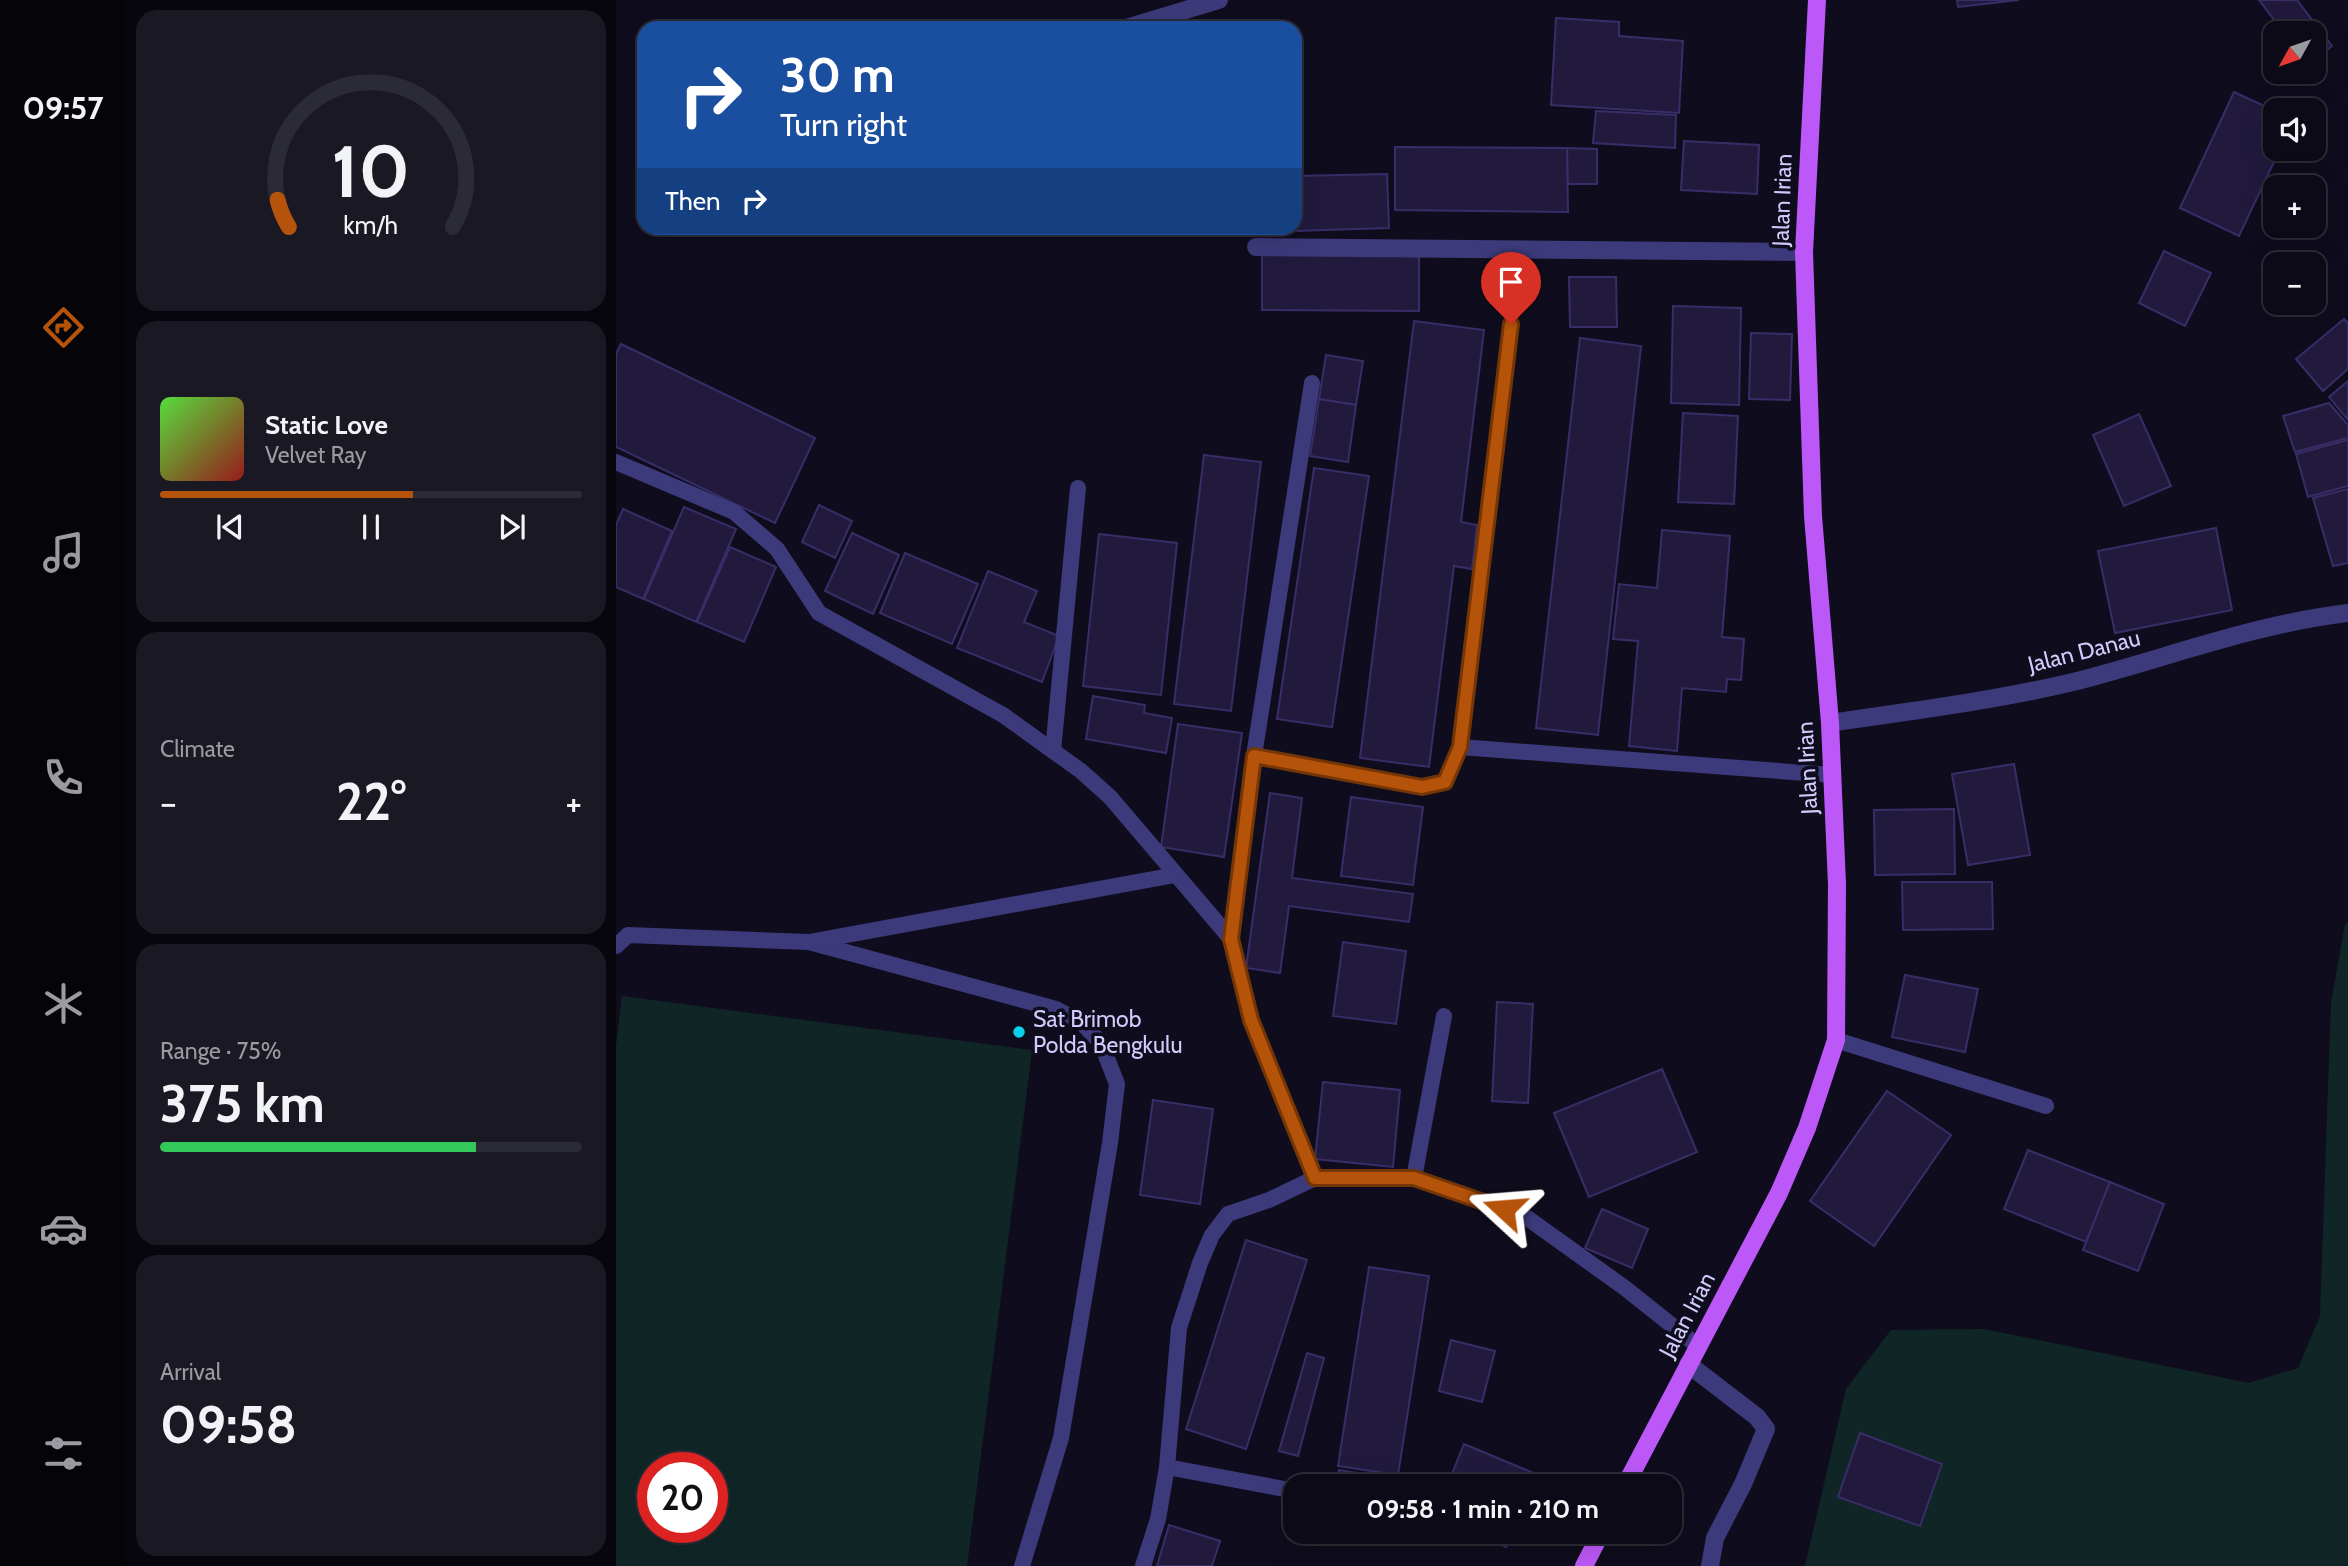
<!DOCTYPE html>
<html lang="en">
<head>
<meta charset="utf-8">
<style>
  body { margin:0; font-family:Cabin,sans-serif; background:#191823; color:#f1f3f6; height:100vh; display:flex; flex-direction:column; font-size:26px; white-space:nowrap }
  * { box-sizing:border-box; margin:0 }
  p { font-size:23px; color:#9a9aa1 }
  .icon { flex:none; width:38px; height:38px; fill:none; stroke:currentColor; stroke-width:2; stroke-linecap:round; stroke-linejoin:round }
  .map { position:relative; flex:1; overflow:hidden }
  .drawer { display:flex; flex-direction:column; gap:10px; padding:10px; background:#06060c; width:490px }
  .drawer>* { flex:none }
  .top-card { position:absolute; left:21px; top:21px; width:665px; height:214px; border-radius:21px; box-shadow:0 7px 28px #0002,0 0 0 2px #2b2b35; background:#1a4fa0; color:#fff; overflow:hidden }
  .needle { width:46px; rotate:230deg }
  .tools { position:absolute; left:1647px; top:21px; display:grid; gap:14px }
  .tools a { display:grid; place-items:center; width:63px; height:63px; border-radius:14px; background:#0b0a16; box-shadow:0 7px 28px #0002,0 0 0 2px #2b2b35; font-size:35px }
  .speed { position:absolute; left:21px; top:1452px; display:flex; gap:14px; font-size:35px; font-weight:700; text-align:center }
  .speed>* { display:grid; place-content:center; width:91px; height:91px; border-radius:50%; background:#0b0a16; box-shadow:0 7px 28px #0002,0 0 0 2px #2b2b35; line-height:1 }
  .speed .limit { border:10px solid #d22; background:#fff; color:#111 }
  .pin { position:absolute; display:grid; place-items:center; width:60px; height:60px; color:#fff; margin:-72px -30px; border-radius:50% 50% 50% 0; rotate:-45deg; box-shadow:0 0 7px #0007 }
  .pin .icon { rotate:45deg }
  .me { position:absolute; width:77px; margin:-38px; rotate:289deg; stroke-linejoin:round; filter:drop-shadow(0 0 5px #0008) }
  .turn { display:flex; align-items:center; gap:24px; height:147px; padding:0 28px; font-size:32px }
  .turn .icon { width:91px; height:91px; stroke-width:2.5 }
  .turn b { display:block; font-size:49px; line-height:60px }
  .then { display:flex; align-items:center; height:66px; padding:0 28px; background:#0003; gap:14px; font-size:26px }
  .big { font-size:52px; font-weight:700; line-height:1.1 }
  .drawer .card { flex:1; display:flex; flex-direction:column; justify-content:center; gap:10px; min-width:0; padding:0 24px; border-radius:21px; background:#191823 }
  .drawer .dial { align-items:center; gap:0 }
  .dial svg { height:182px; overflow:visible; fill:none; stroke:#2b2b35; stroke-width:7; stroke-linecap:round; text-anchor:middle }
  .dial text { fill:#f1f3f6; stroke:none }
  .song { display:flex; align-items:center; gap:21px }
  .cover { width:84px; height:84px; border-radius:10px; background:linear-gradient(135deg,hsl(110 70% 55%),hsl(0 70% 35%)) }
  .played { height:7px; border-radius:4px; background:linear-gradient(90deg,#b45309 60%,#2b2b35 60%) }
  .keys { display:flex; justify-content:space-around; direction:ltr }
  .heat { display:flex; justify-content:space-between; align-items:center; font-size:38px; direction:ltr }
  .charge { height:10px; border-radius:5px; background:linear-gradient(90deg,#34c759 75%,#2b2b35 0) }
  .trip { position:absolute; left:667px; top:1474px; width:399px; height:70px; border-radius:21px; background:#0b0a16; box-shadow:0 7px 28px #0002,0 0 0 2px #2b2b35; font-weight:700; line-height:70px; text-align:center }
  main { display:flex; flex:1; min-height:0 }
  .tabs { display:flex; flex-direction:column; width:126px; justify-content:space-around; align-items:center; background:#040409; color:#9a9aa1 }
  .tabs .icon { width:49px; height:49px }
  .tabs .selected { color:#b45309 }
  .tabs b { font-size:32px; color:#f1f3f6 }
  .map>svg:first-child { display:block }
  .green { fill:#102626; fill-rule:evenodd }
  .building { fill:#211a3d; stroke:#392d68; stroke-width:2 }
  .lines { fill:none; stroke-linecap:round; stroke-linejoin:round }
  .service { stroke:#3c3a7a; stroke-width:16 }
  .minor { stroke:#3c3a7a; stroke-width:18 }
  .tertiary { stroke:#3c3a7a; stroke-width:18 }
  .primary { stroke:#bc58f7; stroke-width:18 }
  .route-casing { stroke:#753606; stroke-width:18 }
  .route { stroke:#b45309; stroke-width:12 }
  .poi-dot { fill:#0bd1e8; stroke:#0f0d1d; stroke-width:2.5 }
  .labels { text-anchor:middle; stroke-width:7; stroke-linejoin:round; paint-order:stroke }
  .street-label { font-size:23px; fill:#d1cbfc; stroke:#0f0d1d }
  .poi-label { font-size:23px; fill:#d1cbfc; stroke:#0f0d1d; text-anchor:start }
</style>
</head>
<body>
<main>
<nav class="tabs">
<b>09:57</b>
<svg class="icon selected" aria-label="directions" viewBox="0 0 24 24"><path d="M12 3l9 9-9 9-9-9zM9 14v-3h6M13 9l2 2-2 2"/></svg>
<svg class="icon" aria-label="music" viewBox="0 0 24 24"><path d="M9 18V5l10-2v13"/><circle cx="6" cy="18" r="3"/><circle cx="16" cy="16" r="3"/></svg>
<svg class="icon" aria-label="phone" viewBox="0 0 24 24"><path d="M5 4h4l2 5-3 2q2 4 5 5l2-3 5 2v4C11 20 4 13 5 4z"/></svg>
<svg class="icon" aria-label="climate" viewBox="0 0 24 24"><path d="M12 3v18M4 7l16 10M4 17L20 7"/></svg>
<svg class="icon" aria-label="car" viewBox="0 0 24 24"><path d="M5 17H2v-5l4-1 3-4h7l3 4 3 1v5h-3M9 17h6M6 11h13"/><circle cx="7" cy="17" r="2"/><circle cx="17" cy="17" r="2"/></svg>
<svg class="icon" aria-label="filters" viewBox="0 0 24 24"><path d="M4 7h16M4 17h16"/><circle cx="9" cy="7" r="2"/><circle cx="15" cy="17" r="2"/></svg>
</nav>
<section class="drawer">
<div class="card dial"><svg viewBox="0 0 100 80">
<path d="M14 69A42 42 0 1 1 86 69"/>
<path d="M14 69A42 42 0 0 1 9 57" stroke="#b45309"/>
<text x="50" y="56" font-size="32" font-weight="700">10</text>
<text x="50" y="72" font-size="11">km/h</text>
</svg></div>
<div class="card">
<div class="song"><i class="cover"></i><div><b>Static Love</b><p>Velvet Ray</p></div></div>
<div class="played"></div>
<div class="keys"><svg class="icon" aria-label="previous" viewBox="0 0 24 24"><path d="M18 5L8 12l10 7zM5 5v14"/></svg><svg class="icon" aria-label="pause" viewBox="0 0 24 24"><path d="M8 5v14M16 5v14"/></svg><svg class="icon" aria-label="next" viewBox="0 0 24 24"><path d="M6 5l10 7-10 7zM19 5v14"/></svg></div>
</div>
<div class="card"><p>Climate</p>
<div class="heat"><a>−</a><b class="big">22°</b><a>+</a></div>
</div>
<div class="card"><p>Range · 75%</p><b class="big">375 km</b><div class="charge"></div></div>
<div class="card"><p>Arrival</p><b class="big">09:58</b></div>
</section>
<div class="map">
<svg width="1732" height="1566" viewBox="0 0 1732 1566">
  <rect width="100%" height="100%" fill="#0f0d1d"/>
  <g class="green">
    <polygon points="1732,922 1732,1566 1189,1566 1230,1389 1275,1330 1368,1329 1633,1383 1682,1368 1704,1316 1715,1003 1729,924"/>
    <path d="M6 996 416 1050 351 1566H0V1046ZM37 1468H96V1528H37Z"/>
  </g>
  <g class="building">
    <polygon points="1341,0 1403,0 1342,7"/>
    <polygon points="1643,0 1681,0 1716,46 1698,60 1698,33 1668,33"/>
    <polygon points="940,18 1003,22 1003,36 1067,41 1063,113 935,105"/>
    <polygon points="1618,92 1659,111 1659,149 1664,149 1623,236 1564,208"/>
    <polygon points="980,111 1060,115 1059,148 977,143"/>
    <polygon points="1068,141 1143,145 1141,194 1065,190"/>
    <polygon points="779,147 951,148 952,212 779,210"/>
    <polygon points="951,148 981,149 981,184 952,184"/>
    <polygon points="771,174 773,228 647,232 647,228 679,228 679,176"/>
    <polygon points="1548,251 1595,273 1569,326 1523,303"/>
    <polygon points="646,255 803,255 803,311 646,310"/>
    <polygon points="953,277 1000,277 1001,327 954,327"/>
    <polygon points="1057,306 1125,308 1123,405 1055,403"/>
    <polygon points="1728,319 1732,323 1732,369 1707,391 1680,359"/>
    <polygon points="798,321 868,330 845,522 861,525 856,569 838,566 813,767 744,758"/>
    <polygon points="1135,333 1176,334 1174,400 1133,399"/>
    <polygon points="964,338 1025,346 982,735 920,728"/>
    <polygon points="5,344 199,438 159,523 0,447 0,354"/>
    <polygon points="710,355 747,361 740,405 703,399"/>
    <polygon points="1732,381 1732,420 1713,397"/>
    <polygon points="703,399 740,405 732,462 694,456"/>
    <polygon points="1713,403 1732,425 1732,438 1679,452 1667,416"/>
    <polygon points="1067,413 1122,416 1118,504 1062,502"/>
    <polygon points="1523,414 1555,486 1508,506 1477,435"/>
    <polygon points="1732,440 1732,486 1692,497 1680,454"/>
    <polygon points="588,455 645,462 615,711 558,704"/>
    <polygon points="698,468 753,476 716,727 661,719"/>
    <polygon points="1732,489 1732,563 1717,566 1697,498"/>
    <polygon points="203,505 236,521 219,558 186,542"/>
    <polygon points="68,507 120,529 80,622 28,599"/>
    <polygon points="7,509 56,531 27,599 0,587 0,525"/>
    <polygon points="1600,528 1616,610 1499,633 1482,551"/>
    <polygon points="1046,530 1114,536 1106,637 1128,639 1125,680 1111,679 1110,692 1066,688 1061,751 1013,746 1022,641 997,639 1003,584 1041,588"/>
    <polygon points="236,533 283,555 257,614 209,591"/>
    <polygon points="483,534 561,543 545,695 467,686"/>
    <polygon points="114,547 160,567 128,642 81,622"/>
    <polygon points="289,553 362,584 336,644 264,613"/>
    <polygon points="372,571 421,591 408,622 443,636 426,682 341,648"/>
    <polygon points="477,696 529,705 528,713 556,718 550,753 470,739"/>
    <polygon points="562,724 626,733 608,857 545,847"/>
    <polygon points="1398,764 1414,855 1352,865 1336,774"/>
    <polygon points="654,793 686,798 676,878 797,894 793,922 673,906 664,973 630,968"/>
    <polygon points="735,797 807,807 797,885 725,876"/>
    <polygon points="1338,809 1339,874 1259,875 1258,810"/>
    <polygon points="1286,882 1376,882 1377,929 1287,930"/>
    <polygon points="727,942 790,951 780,1024 717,1016"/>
    <polygon points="1289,975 1362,989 1349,1052 1276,1037"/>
    <polygon points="881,1002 917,1004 912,1103 876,1101"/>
    <polygon points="1046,1069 1081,1152 973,1197 938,1113"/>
    <polygon points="707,1082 784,1090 777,1167 699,1159"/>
    <polygon points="1271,1091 1335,1135 1258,1246 1194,1201"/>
    <polygon points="537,1100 597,1109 584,1204 524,1195"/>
    <polygon points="1412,1150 1494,1182 1470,1242 1388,1209"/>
    <polygon points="1494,1182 1548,1204 1522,1271 1467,1250"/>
    <polygon points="986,1209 1032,1229 1016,1268 969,1248"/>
    <polygon points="630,1240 691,1260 630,1449 570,1429"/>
    <polygon points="753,1267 813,1276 782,1475 722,1466"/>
    <polygon points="835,1340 879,1351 866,1402 823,1391"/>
    <polygon points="691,1353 708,1358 682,1456 663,1451"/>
    <polygon points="1244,1433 1326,1464 1304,1526 1222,1497"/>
    <polygon points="848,1444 920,1474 915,1486 831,1486"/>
    <polygon points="723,1470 765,1477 763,1486 720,1486"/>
    <polygon points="553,1525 604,1541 596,1566 541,1566"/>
    <polygon points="853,1531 896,1531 890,1547"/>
  </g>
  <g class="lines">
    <g class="service">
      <polyline points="0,462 118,512 161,549 203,613 387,715 465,771 494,797 615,939 635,1020 699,1178"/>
      <polyline points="844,747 1216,775"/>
      <polyline points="437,751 462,488"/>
      <polyline points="638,756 806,787 829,782 844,747 895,324"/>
      <polyline points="615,939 638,756 696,383"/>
      <polyline points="193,942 440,1009 465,1022 485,1043 501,1084 494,1143 445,1438 406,1566"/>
      <polyline points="0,946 12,935 193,942 559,875"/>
      <polyline points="1220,1040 1430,1106"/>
      <polyline points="798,1178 828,1016"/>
      <polyline points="551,1467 679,1491"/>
      <polyline points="527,1566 542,1519 551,1467 563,1328 584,1263 596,1235 612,1214 653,1200 699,1178 798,1178 910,1217 1009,1288 1083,1347"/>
    </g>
    <g class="minor">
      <polyline points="510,28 603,0"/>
      <polyline points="640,247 1188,252"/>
      <polyline points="1072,1364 1141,1417 1150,1429 1127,1484 1099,1538 1094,1566"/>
    </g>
    <path class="tertiary" d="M1214 723C1295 711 1377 701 1457 682 1548 659 1638 624 1732 613"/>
    <g class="primary">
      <polyline points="1009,1486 1163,1193 1191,1128 1220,1040 1221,884 1214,723 1197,516 1188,252 1201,0"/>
      <polyline points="968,1566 986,1531"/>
    </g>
  </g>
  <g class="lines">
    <defs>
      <polyline id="route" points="888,1209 798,1178 699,1178 635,1020 615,939 638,756 806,787 829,782 844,747 895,324"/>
    </defs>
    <use href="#route" class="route-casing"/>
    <use href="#route" class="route"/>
  </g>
  <circle class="poi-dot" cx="403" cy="1032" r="7"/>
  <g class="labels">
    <g class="street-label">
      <text transform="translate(1166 200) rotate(-88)" y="8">Jalan Irian</text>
      <text transform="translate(1468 651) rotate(-14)" y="8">Jalan Danau</text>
      <text transform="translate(1191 768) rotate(-93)" y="8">Jalan Irian</text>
      <text transform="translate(1071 1315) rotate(-62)" y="8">Jalan Irian</text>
    </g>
    <g class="poi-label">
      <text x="417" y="1027">Sat Brimob<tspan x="417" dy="26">Polda Bengkulu</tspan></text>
    </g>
  </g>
</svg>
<div class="tools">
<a><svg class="needle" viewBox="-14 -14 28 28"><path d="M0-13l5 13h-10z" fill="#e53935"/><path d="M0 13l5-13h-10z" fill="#9a9aa1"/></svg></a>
<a><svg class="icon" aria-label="sound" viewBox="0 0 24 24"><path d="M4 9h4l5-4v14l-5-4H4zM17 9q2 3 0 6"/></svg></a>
<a>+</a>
<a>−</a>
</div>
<div class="speed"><div class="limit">20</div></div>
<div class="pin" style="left:895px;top:324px;background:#d93025"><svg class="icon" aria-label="arrive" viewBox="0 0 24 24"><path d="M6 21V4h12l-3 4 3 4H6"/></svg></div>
<svg class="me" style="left:888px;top:1209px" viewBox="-20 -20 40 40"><path d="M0-17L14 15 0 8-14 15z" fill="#b45309" stroke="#fff" stroke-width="4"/></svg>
<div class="trip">09:58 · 1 min · 210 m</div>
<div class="top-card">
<div class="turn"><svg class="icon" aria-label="right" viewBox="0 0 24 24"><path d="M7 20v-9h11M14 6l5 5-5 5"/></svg><div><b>30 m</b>Turn right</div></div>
<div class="then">Then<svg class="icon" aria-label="right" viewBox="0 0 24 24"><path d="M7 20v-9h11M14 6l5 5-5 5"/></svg></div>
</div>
</div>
</main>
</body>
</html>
